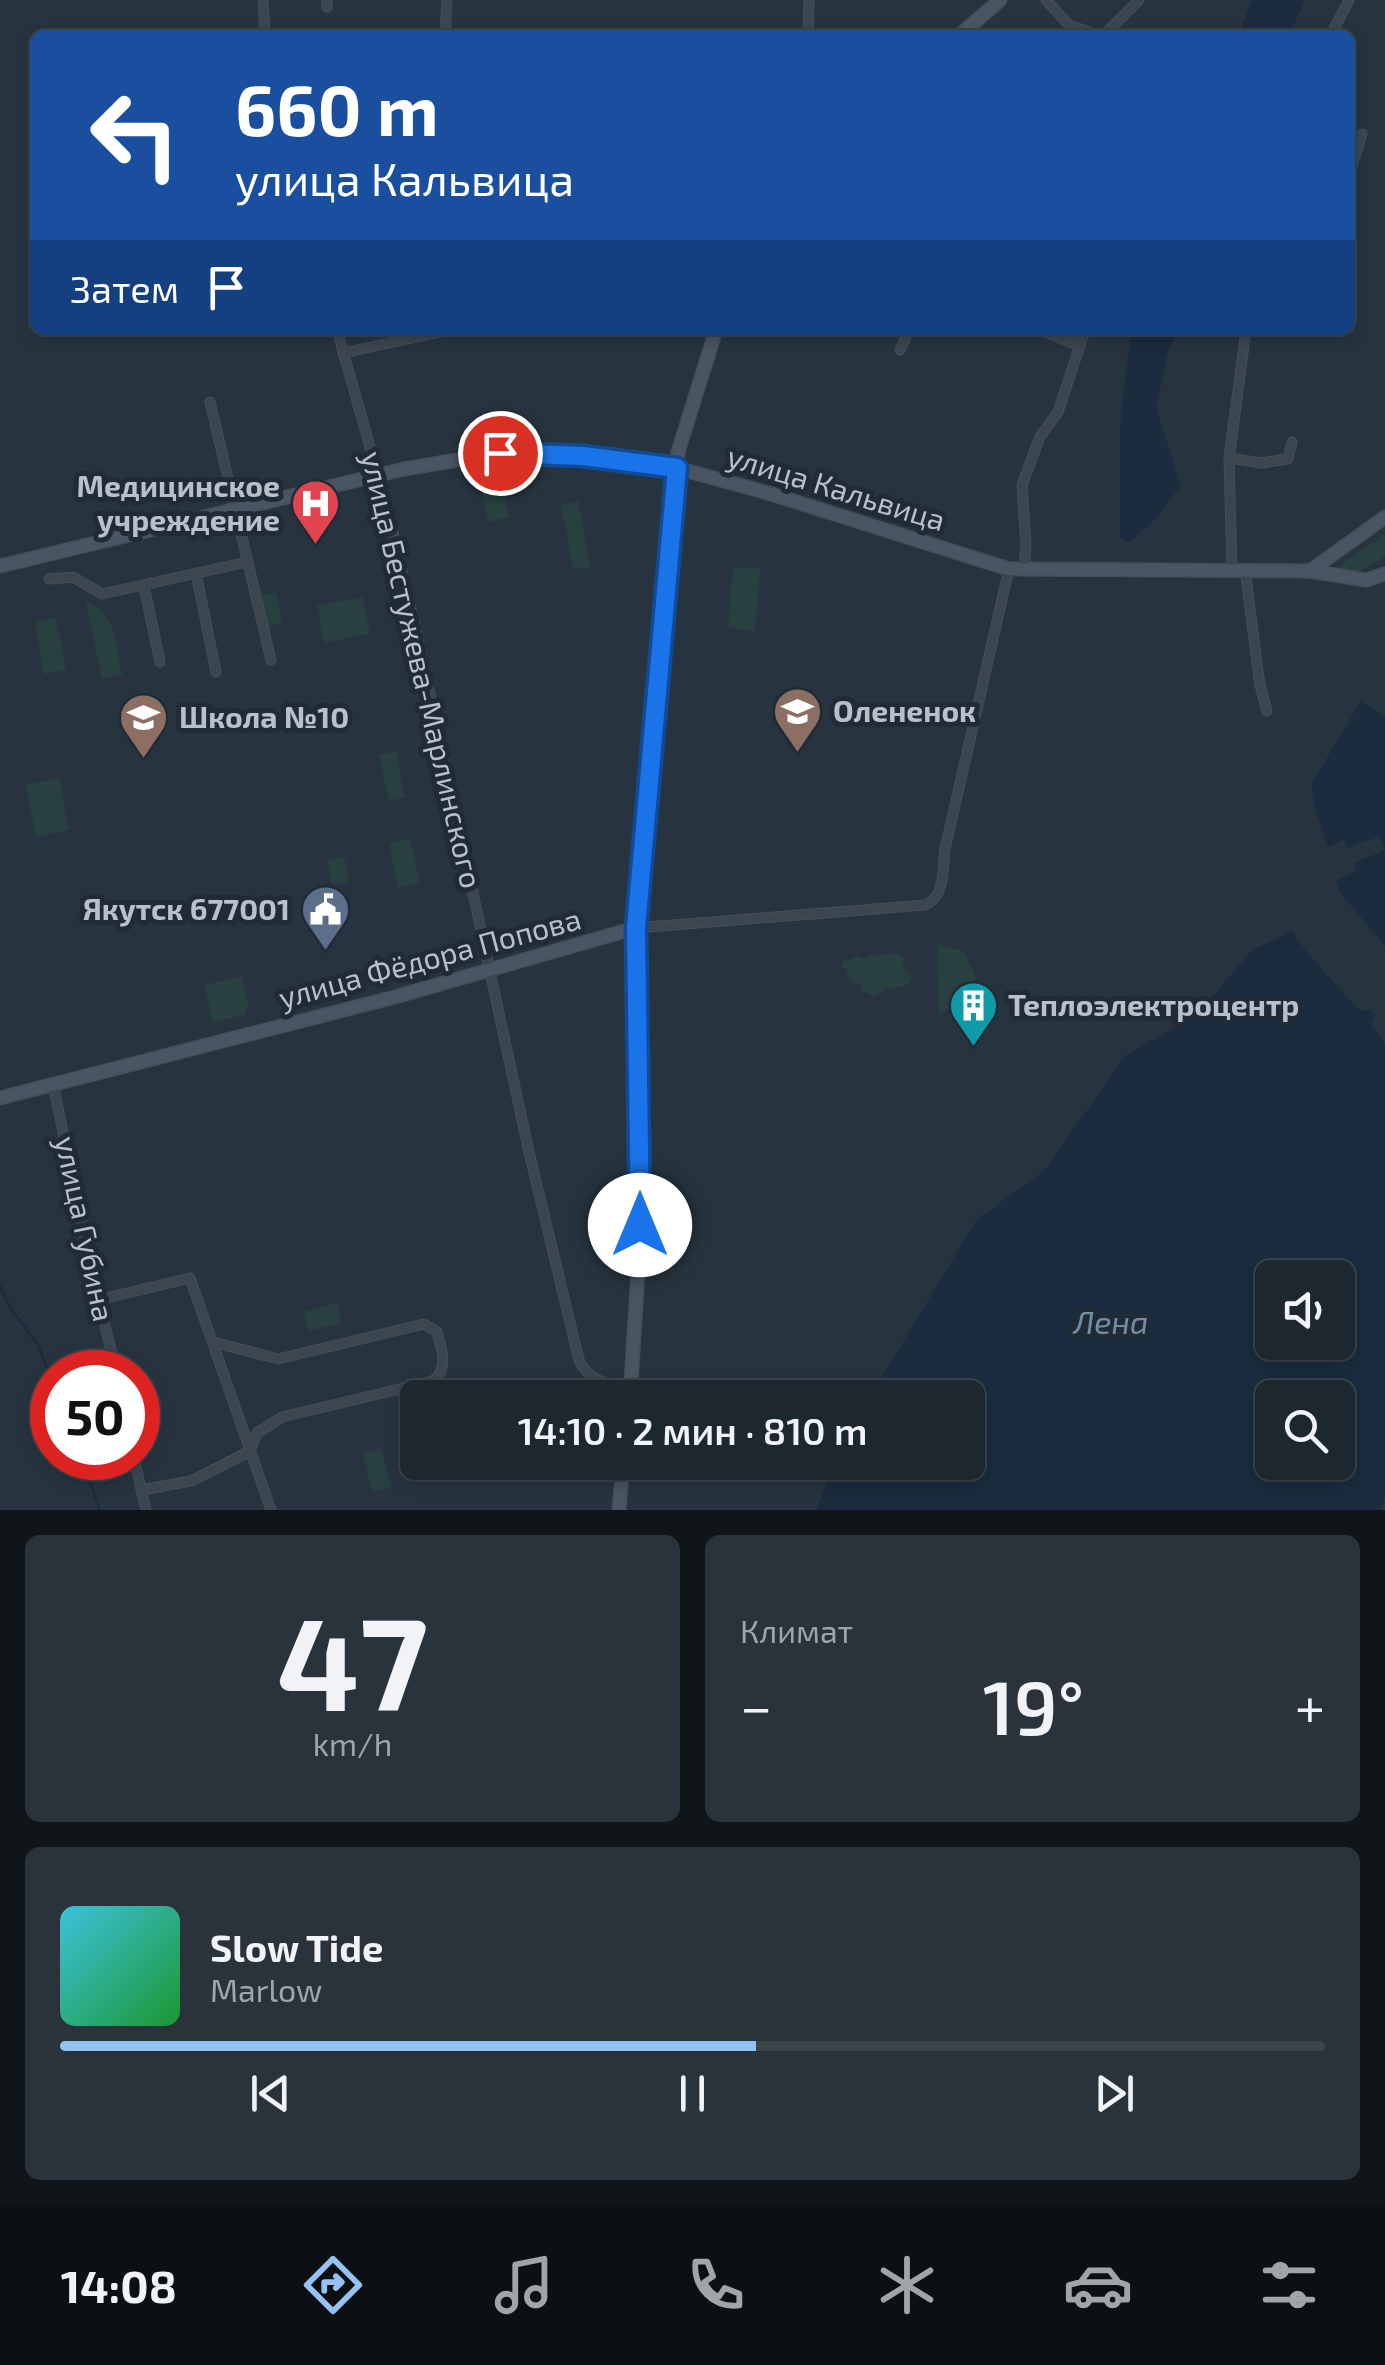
<!DOCTYPE html>
<html lang="ru">
<head>
<meta charset="utf-8">
<style>
  body { margin:0; font-family:"Exo 2",sans-serif; background:#2a333b; color:#f1f3f6; height:100vh; display:flex; flex-direction:column; font-size:38px; white-space:nowrap }
  * { box-sizing:border-box; margin:0 }
  p { font-size:32px; color:#a0a5aa }
  .icon { flex:none; width:55px; height:55px; fill:none; stroke:currentColor; stroke-width:2; stroke-linecap:round; stroke-linejoin:round }
  .map { position:relative; height:1510px; overflow:hidden }
  .drawer { display:flex; flex-direction:column; gap:25px; padding:25px; background:#10151a; flex:1 }
  .drawer>* { flex:none }
  .hud { position:absolute; left:30px; top:30px; width:1325px; height:305px; border-radius:15px; box-shadow:0 5px 15px #0003,0 0 0 2px #3b444b; background:#1a4fa0; color:#fff; overflow:hidden }
  .fabs { position:absolute; left:1255px; top:1260px; display:grid; gap:20px }
  .fabs a { display:grid; place-items:center; width:100px; height:100px; border-radius:15px; background:#1d272f; box-shadow:0 5px 15px #0003,0 0 0 2px #3b444b; font-size:50px }
  .speed { position:absolute; left:30px; top:1350px; display:flex; gap:20px; font-size:50px; font-weight:700; text-align:center }
  .speed>* { display:grid; place-content:center; width:130px; height:130px; border-radius:50%; background:#1d272f; box-shadow:0 5px 15px #0003,0 0 0 2px #3b444b; line-height:1 }
  .speed .limit { border:15px solid #d22; background:#fff; color:#111 }
  .pin { position:absolute; display:grid; place-items:center; width:85px; height:85px; color:#fff; margin:-42px; border:5px solid #fff; border-radius:50%; box-shadow:0 2px 10px #0007 }
  .me { position:absolute; width:110px; margin:-55px; rotate:0deg; stroke-linejoin:round; filter:drop-shadow(0 0 8px #0008) }
  .turn { display:flex; align-items:center; gap:35px; height:210px; padding:0 40px; font-size:45px }
  .turn .icon { width:130px; height:130px; stroke-width:2.5 }
  .turn b { display:block; font-size:70px; line-height:85px }
  .then { display:flex; align-items:center; height:95px; padding:0 40px; background:#0003; gap:20px; font-size:38px }
  .big { font-size:75px; font-weight:600; line-height:1.1 }
  .drawer .card { flex:1; display:flex; flex-direction:column; justify-content:center; gap:15px; min-width:0; padding:0 35px; border-radius:15px; background:#2a333b }
  .drawer .dial { align-items:center; gap:0 }
  .dial b { font-size:130px; line-height:1 }
  .song { display:flex; align-items:center; gap:30px }
  .cover { width:120px; height:120px; border-radius:15px; background:linear-gradient(135deg,hsl(190 70% 55%),hsl(130 70% 35%)) }
  .played { height:10px; border-radius:5px; background:linear-gradient(90deg,#94c2f3 55%,#3b444b 55%) }
  .keys { display:flex; justify-content:space-around; direction:ltr }
  .heat { display:flex; justify-content:space-between; align-items:center; font-size:55px; direction:ltr }
  .drawer .tiles { flex:1; display:grid; gap:25px; grid-template-columns:1fr 1fr }
  .card:last-child { grid-column:span 2 }
  .trip { position:absolute; left:400px; top:1380px; width:585px; height:100px; border-radius:15px; background:#1d272f; box-shadow:0 5px 15px #0003,0 0 0 2px #3b444b; font-weight:600; line-height:100px; text-align:center }
  .tab-bar { display:flex; height:160px; justify-content:space-around; align-items:center; background:#0c1013; color:#a0a5aa }
  .tab-bar .icon { width:70px; height:70px }
  .tab-bar .active { color:#94c2f3 }
  .tab-bar b { font-size:45px; color:#f1f3f6 }
  .map>svg:first-child { display:block }
  .green { fill:#294040 }
  .water { fill:#1a2c3d; fill-rule:evenodd }
  .lines { fill:none; stroke-linecap:round; stroke-linejoin:round }
  .stream { stroke:#1a2c3d; stroke-width:2.5 }
  .street-casing { stroke:#454f59; stroke-width:11 }
  .secondary-casing { stroke:#454f59; stroke-width:15 }
  .street { stroke:#3b464f; stroke-width:9 }
  .secondary { stroke:#495562; stroke-width:12 }
  .route-casing { stroke:#114b97; stroke-width:25 }
  .route { stroke:#1a73e8; stroke-width:18 }
  .labels { text-anchor:middle; stroke-width:10; stroke-linejoin:round; paint-order:stroke }
  .poi-label { font-size:30px; font-weight:bold; fill:#b8c1ca; stroke:#202b35; text-anchor:start }
  .street-label { font-size:30px; fill:#b8c1ca; stroke:#202b35 }
  .water-label { font-size:32px; font-style:italic; fill:#738ea7; stroke:#202b35 }
</style>
</head>
<body>
<div class="map">
<svg width="1385" height="1510" viewBox="0 0 1385 1510">
  <rect width="100%" height="100%" fill="#27343f"/>
  <g class="green">
    <polygon points="502,478 509,517 488,522 480,482"/>
    <polygon points="578,501 590,568 573,568 561,504"/>
    <polygon points="1385,534 1385,556 1359,572 1335,569"/>
    <polygon points="733,567 760,569 755,631 728,628"/>
    <polygon points="276,593 282,623 266,627 260,596"/>
    <polygon points="362,597 370,633 324,643 317,605"/>
    <path d="M86 601C117 614 116 646 122 675L102 679Z"/>
    <polygon points="56,618 66,670 44,674 35,622"/>
    <polygon points="396,751 405,797 389,801 379,755"/>
    <polygon points="59,778 69,830 36,837 26,785"/>
    <polygon points="410,839 420,883 398,888 389,843"/>
    <polygon points="344,857 349,882 332,885 327,860"/>
    <polygon points="937,944 965,952 976,979 968,995 939,1016"/>
    <polygon points="897,953 906,960 901,965 912,977 909,984 890,990 888,986 875,996 861,991 863,986 851,982 854,979 849,979 846,968 842,968 843,962 858,956 863,959 871,954 874,956"/>
    <polygon points="242,976 248,1006 244,1015 213,1022 205,985"/>
    <polygon points="337,1303 341,1323 308,1331 304,1311"/>
    <polygon points="381,1449 392,1487 373,1492 362,1454"/>
  </g>
  <g class="water">
    <polygon points="1252,0 1305,0 1289,35 1238,35"/>
    <polygon points="1131,330 1179,330 1169,348 1156,408 1181,486 1154,520 1130,542 1120,538 1120,426"/>
    <polygon points="1361,701 1385,717 1385,946 1342,895 1335,881 1356,871 1354,863 1385,850 1380,836 1347,848 1344,840 1328,847 1314,804 1312,783"/>
    <path d="M1292 931 1308 954 1360 1011 1370 1010 1375 1015 1371 1025 1385 1044V1495L1381 1510H816L834 1463 968 1462V1398L870 1397 977 1219 1044 1171 1126 1055 1199 1013 1251 951ZM1272 1278H1338V1342H1272ZM1272 1398H1338V1462H1272Z"/>
  </g>
  <g class="lines">
    <g class="stream">
      <polyline points="0,1286 10,1307 38,1345 52,1382"/>
      <polyline points="82,1458 100,1510"/>
    </g>
    <defs>
      <g id="street">
        <polyline points="263,0 265,35"/>
        <polyline points="327,0 327,7"/>
        <polyline points="1046,0 1069,25 1097,35"/>
        <polyline points="445,35 447,0"/>
        <polyline points="808,35 809,0"/>
        <polyline points="1104,35 1139,0"/>
        <polyline points="1331,35 1349,0"/>
        <polyline points="1350,172 1362,134"/>
        <path d="M337 330 386 504 415 625 529 1152 579 1360C588 1381 611 1385 630 1392"/>
        <polyline points="1041,330 1079,346"/>
        <polyline points="900,350 909,330"/>
        <polyline points="343,353 449,330"/>
        <polyline points="210,402 271,660"/>
        <polyline points="1229,458 1261,463 1288,459 1292,442"/>
        <polyline points="1024,569 1026,545 1022,485 1040,437 1058,412 1085,330"/>
        <polyline points="1232,569 1229,458 1246,330"/>
        <polyline points="1245,570 1260,685 1267,711"/>
        <polyline points="196,573 216,672"/>
        <polyline points="49,579 73,577 102,594 247,562"/>
        <polyline points="144,586 160,662"/>
        <path d="M635 928 925 905C946 896 942 869 945 849L1009 569"/>
        <polyline points="53,1084 98,1300 117,1372"/>
        <polyline points="98,1300 190,1278 271,1510"/>
        <polyline points="134,1458 146,1510"/>
        <polyline points="587,1474 622,1477"/>
        <path d="M141 1490 191 1481 250 1451 257 1433 282 1417 433 1381C449 1368 442 1350 437 1332L424 1324 278 1359 213 1342"/>
      </g>
      <g id="secondary">
        <polyline points="960,35 1000,0"/>
        <polyline points="0,566 404,469 499,453 583,456 677,468 771,494 1009,569 1310,571 1366,580 1385,574"/>
        <polyline points="1310,571 1385,517"/>
        <polyline points="0,1098 395,997 635,928"/>
        <polyline points="630,1398 641,1225 635,928 678,452 716,330"/>
        <polyline points="619,1510 623,1462"/>
      </g>
    </defs>
    <use href="#street" class="street-casing"/>
    <use href="#secondary" class="secondary-casing"/>
    <use href="#street" class="street"/>
    <use href="#secondary" class="secondary"/>
  </g>
  <g class="lines">
    <defs>
      <polyline id="route" points="500,453 583,456 677,468 636,928 640,1225"/>
    </defs>
    <use href="#route" class="route-casing"/>
    <use href="#route" class="route"/>
  </g>
  <defs>
    <symbol id="hospital-pin" viewBox="-11 -11 22 30"><path d="M0 17L-7.5 6A9.5 9.5 0 1 1 7.5 6Z" fill="#e0444e" stroke="#202b35"/><path d="M-5-5h3v3.5h4V-5h3V5h-3V1.5h-4V5h-3Z" fill="#fff"/></symbol>
    <symbol id="school-pin" viewBox="-11 -11 22 30"><path d="M0 17L-7.5 6A9.5 9.5 0 1 1 7.5 6Z" fill="#8d6e63" stroke="#202b35"/><path d="M0-5L7-2L0 1L-7-2ZM-4 1L0 2.5L4 1V4Q0 6-4 4Z" fill="#fff"/></symbol>
    <symbol id="civic-pin" viewBox="-11 -11 22 30"><path d="M0 17L-7.5 6A9.5 9.5 0 1 1 7.5 6Z" fill="#5c6f8a" stroke="#202b35"/><path d="M-.6-6.5H3V-4.5H.6V-3L4-1V1h2V6H-6V1h2V-1L-.6-3ZM-1.2 2.5V6h2.4V2.5Z" fill="#fff"/></symbol>
    <symbol id="building-pin" viewBox="-11 -11 22 30"><path d="M0 17L-7.5 6A9.5 9.5 0 1 1 7.5 6Z" fill="#0f9aa8" stroke="#202b35"/><path d="M-4-6H4V6H1V3H-1V6H-4ZM-2.5-4.3h1.7v1.8h-1.7ZM.8-4.3h1.7v1.8H.8ZM-2.5-1h1.7V.8h-1.7ZM.8-1h1.7V.8H.8Z" fill="#fff"/></symbol>
  </defs>
  <g fill-rule="evenodd">
    <use href="#hospital-pin" x="288" y="476" width="55" height="75"/>
    <use href="#school-pin" x="770" y="684" width="55" height="75"/>
    <use href="#school-pin" x="116" y="690" width="55" height="75"/>
    <use href="#civic-pin" x="298" y="882" width="55" height="75"/>
    <use href="#building-pin" x="946" y="978" width="55" height="75"/>
  </g>
  <g class="labels">
    <g class="poi-label">
      <text x="280" y="497" text-anchor="end">Медицинское<tspan x="280" dy="34">учреждение</tspan></text>
      <text x="833" y="722">Олененок</text>
      <text x="179" y="728">Школа №10</text>
      <text x="290" y="920" text-anchor="end">Якутск 677001</text>
      <text x="1008" y="1016">Теплоэлектроцентр</text>
    </g>
    <g class="street-label">
      <text transform="translate(836 489) rotate(17)" y="10">улица Кальвица</text>
      <text transform="translate(421 670) rotate(77)" y="10">улица Бестужева-Марлинского</text>
      <text transform="translate(430 959) rotate(-15)" y="10">улица Фёдора Попова</text>
      <text transform="translate(84 1229) rotate(78)" y="10">улица Губина</text>
    </g>
    <g class="water-label">
      <text x="1111" y="1334">Лена</text>
    </g>
  </g>
</svg>
<div class="fabs">
<a><svg class="icon" aria-label="sound" viewBox="0 0 24 24"><path d="M4 9h4l5-4v14l-5-4H4zM17 9q2 3 0 6"/></svg></a>
<a><svg class="icon" aria-label="search" viewBox="0 0 24 24"><circle cx="10" cy="10" r="6"/><path d="M15 15l6 6"/></svg></a>
</div>
<div class="speed"><div class="limit">50</div></div>
<div class="pin" style="left:500px;top:453px;background:#d93025"><svg class="icon" aria-label="arrive" viewBox="0 0 24 24"><path d="M6 21V4h12l-3 4 3 4H6"/></svg></div>
<svg class="me" style="left:640px;top:1225px" viewBox="-20 -20 40 40"><circle r="19" fill="#fff"/><path d="M0-13L10 11 0 6-10 11z" fill="#1a73e8"/></svg>
<div class="trip">14:10 · 2 мин · 810 m</div>
<div class="hud">
<div class="turn"><svg class="icon" aria-label="left" viewBox="0 0 24 24"><path d="M17 20v-9H6M10 6l-5 5 5 5"/></svg><div><b>660 m</b>улица Кальвица</div></div>
<div class="then">Затем<svg class="icon" aria-label="arrive" viewBox="0 0 24 24"><path d="M6 21V4h12l-3 4 3 4H6"/></svg></div>
</div>
</div>
<section class="drawer">
<div class="tiles">
<div class="card dial"><b>47</b><p>km/h</p></div>
<div class="card"><p>Климат</p>
<div class="heat"><a>−</a><b class="big">19°</b><a>+</a></div>
</div>
<div class="card">
<div class="song"><i class="cover"></i><div><b>Slow Tide</b><p>Marlow</p></div></div>
<div class="played"></div>
<div class="keys"><svg class="icon" aria-label="previous" viewBox="0 0 24 24"><path d="M18 5L8 12l10 7zM5 5v14"/></svg><svg class="icon" aria-label="pause" viewBox="0 0 24 24"><path d="M8 5v14M16 5v14"/></svg><svg class="icon" aria-label="next" viewBox="0 0 24 24"><path d="M6 5l10 7-10 7zM19 5v14"/></svg></div>
</div>
</div>
</section>
<nav class="tab-bar">
<b>14:08</b>
<svg class="icon active" aria-label="directions" viewBox="0 0 24 24"><path d="M12 3l9 9-9 9-9-9zM9 14v-3h6M13 9l2 2-2 2"/></svg>
<svg class="icon" aria-label="music" viewBox="0 0 24 24"><path d="M9 18V5l10-2v13"/><circle cx="6" cy="18" r="3"/><circle cx="16" cy="16" r="3"/></svg>
<svg class="icon" aria-label="phone" viewBox="0 0 24 24"><path d="M5 4h4l2 5-3 2q2 4 5 5l2-3 5 2v4C11 20 4 13 5 4z"/></svg>
<svg class="icon" aria-label="climate" viewBox="0 0 24 24"><path d="M12 3v18M4 7l16 10M4 17L20 7"/></svg>
<svg class="icon" aria-label="car" viewBox="0 0 24 24"><path d="M5 17H2v-5l4-1 3-4h7l3 4 3 1v5h-3M9 17h6M6 11h13"/><circle cx="7" cy="17" r="2"/><circle cx="17" cy="17" r="2"/></svg>
<svg class="icon" aria-label="filters" viewBox="0 0 24 24"><path d="M4 7h16M4 17h16"/><circle cx="9" cy="7" r="2"/><circle cx="15" cy="17" r="2"/></svg>
</nav>
</body>
</html>
